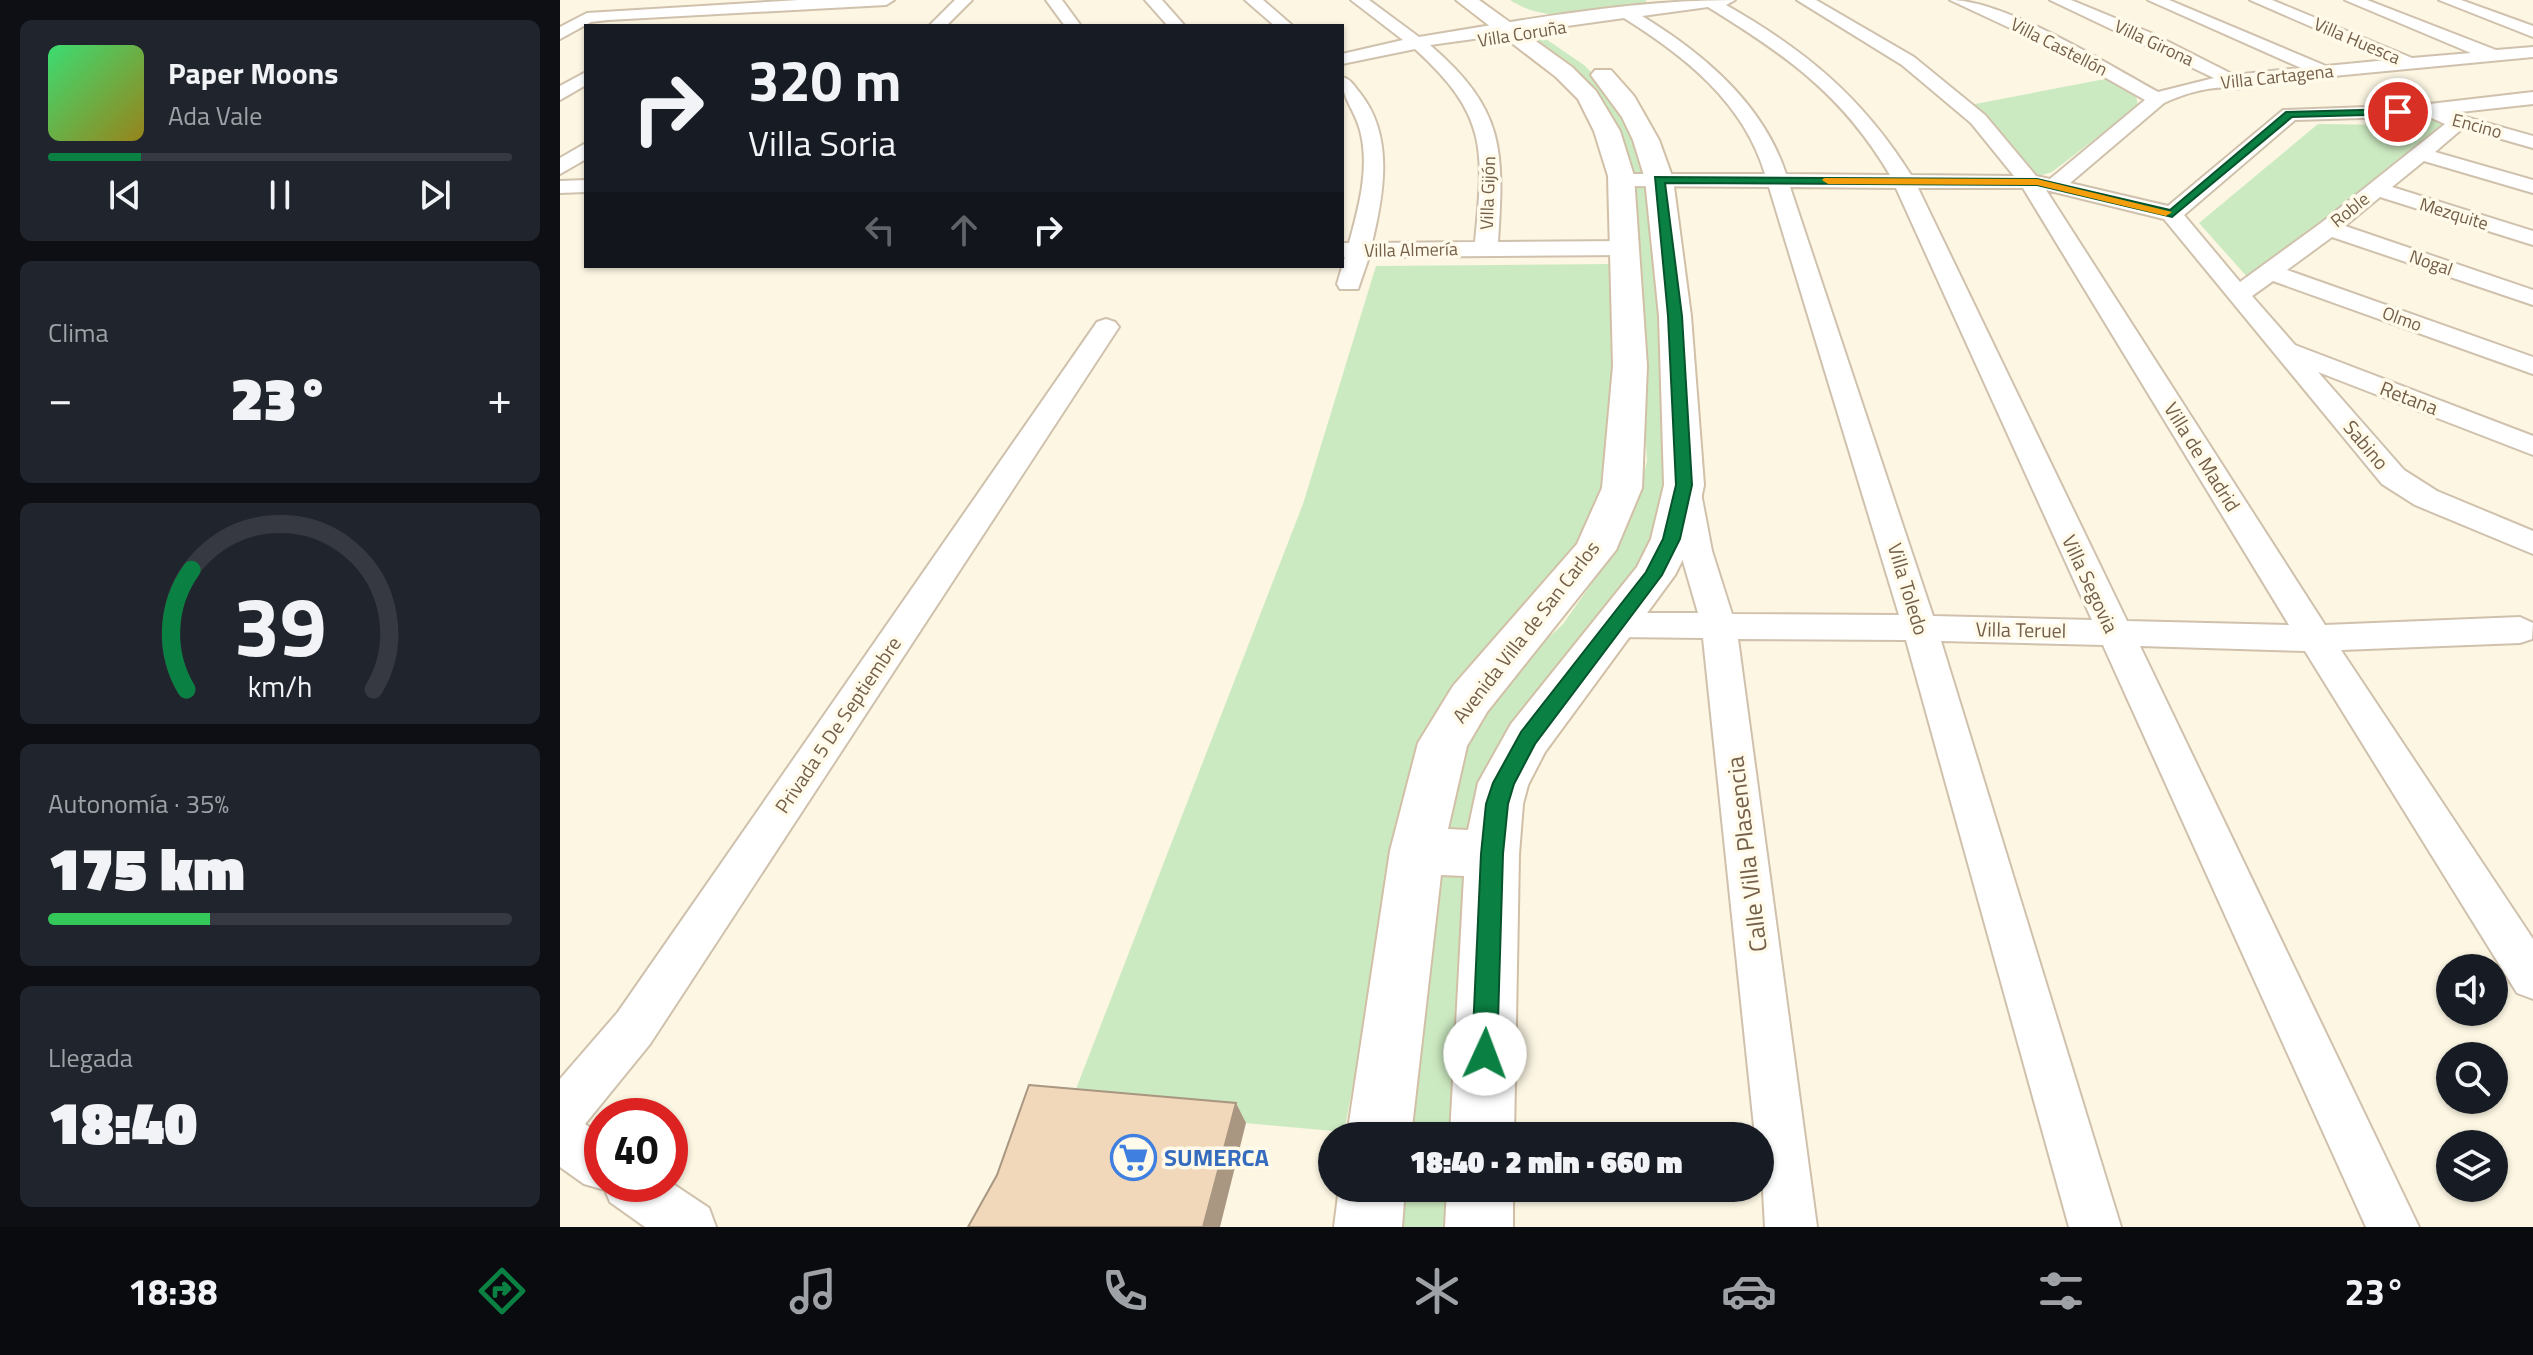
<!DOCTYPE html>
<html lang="es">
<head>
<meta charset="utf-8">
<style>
  body { margin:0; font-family:"Titillium Web",sans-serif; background:#20242c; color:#f1f3f6; height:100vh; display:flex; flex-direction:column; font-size:30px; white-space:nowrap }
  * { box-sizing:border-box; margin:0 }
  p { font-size:26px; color:#9ea1a6 }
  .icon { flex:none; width:44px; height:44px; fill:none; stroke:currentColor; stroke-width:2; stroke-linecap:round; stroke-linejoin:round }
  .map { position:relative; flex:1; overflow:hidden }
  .drawer { display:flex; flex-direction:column; gap:20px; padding:20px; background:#0d0f14; width:560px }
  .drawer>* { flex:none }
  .guide { position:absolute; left:24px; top:24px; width:760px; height:244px; border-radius:0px; box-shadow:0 2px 6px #0004; background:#171b24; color:#f1f3f6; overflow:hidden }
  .buttons { position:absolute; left:1876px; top:954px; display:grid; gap:16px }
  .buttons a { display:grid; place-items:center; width:72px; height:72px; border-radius:50%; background:#171b24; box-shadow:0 2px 6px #0004; font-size:40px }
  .speed { position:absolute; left:24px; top:1098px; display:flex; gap:16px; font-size:40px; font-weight:700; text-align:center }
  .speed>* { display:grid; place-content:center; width:104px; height:104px; border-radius:50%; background:#171b24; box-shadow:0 2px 6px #0004; line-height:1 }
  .speed .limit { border:12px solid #d22; background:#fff; color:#111 }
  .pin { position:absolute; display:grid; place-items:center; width:68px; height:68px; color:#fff; margin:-34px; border:4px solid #fff; border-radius:50%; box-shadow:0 2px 8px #0007 }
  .me { position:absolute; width:88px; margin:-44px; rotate:2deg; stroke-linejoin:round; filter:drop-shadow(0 0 6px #0008) }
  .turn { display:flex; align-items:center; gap:28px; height:168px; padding:0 32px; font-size:36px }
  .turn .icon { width:104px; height:104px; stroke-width:2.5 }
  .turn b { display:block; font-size:56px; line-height:68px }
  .lanes { display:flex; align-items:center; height:76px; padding:0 32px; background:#0003; justify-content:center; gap:40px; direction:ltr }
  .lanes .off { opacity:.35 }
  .big { font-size:60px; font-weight:800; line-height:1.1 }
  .drawer .tile { flex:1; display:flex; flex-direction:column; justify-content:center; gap:12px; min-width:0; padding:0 28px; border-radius:12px; background:#20242c }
  .drawer .dial { align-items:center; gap:0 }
  .dial svg { height:208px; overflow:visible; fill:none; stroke:#363941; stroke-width:7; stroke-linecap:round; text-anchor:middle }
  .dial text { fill:#f1f3f6; stroke:none }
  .song { display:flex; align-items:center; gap:24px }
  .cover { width:96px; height:96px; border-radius:12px; background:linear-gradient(135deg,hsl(140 70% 55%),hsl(50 70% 35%)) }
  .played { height:8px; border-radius:4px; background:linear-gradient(90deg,#0b8043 20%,#363941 20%) }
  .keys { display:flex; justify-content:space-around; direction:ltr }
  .heat { display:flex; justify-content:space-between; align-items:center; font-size:44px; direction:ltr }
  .charge { height:12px; border-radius:6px; background:linear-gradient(90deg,#34c759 35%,#363941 0) }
  .trip { position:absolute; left:758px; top:1122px; width:456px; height:80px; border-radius:40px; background:#171b24; box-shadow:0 2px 6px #0004; font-weight:800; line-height:80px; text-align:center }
  .tab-bar { display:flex; height:128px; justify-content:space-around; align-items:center; background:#090b0e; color:#9ea1a6 }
  .tab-bar .icon { width:56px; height:56px }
  .tab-bar .selected { color:#0b8043 }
  .tab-bar b { font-size:36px; color:#f1f3f6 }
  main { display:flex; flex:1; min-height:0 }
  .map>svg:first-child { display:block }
  .green { fill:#cceac1 }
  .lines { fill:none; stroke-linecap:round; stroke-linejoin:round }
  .street-casing { stroke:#d0c1ad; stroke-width:4 }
  .secondary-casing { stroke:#d1c0a7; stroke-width:4 }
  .street { fill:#fff; fill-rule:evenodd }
  .secondary { fill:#fff; fill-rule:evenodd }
  .shaded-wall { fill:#a99782 }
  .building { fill:#f2d8ba; stroke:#a99782; stroke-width:2 }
  .route { fill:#0b8043; stroke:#07532c; stroke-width:2 }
  .slow { fill:#f59e0b }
  .labels { text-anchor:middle; stroke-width:7; stroke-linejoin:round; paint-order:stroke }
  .far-street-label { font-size:18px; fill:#745f49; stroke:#fffae9 }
  .street-label { font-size:20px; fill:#745f49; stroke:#fffae9 }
  .near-street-label { font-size:24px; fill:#745f49; stroke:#fffae9 }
  .near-shop-label { font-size:24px; font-weight:bold; fill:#366cbe; stroke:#fffae9; text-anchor:start }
</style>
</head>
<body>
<main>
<section class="drawer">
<div class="tile">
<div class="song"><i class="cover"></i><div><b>Paper Moons</b><p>Ada Vale</p></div></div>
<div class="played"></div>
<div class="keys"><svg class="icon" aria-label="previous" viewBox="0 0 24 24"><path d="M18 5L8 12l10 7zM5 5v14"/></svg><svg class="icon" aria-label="pause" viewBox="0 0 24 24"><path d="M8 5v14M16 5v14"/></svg><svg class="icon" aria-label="next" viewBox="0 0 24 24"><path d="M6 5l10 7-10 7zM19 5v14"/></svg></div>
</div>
<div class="tile"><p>Clima</p>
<div class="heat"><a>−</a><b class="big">23°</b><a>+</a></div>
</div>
<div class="tile dial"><svg viewBox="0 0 100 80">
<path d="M14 69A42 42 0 1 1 86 69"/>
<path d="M14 69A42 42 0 0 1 16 23" stroke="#0b8043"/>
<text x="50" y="56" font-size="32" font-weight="700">39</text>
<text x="50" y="72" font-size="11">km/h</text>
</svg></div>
<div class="tile"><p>Autonomía · 35%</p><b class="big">175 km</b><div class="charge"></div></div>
<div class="tile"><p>Llegada</p><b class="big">18:40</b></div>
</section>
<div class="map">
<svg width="1973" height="1227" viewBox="0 0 1973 1227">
  <rect width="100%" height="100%" fill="#fcf6e3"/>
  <g class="green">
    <path d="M950 0H1085L1087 1 1082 5C1038 11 990 26 950 0Z"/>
    <polygon points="980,35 1024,65 1051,92 1088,166 1094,226 1110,499 1091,552 957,721 903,1136 849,1136 886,832 896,775 913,729 948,677 1003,624 1039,573 1074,511 1087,461 1073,216 1062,146 970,37"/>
    <polygon points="1550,78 1576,96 1578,106 1492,172 1479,176 1470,172 1410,105"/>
    <polygon points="1873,120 1886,124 1689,279 1639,223 1758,124 1835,125"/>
    <polygon points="1050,264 1052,468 1047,504 848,801 784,1132 509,1107 743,504 816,266"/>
    <polygon points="844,1188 899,1188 896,1227 839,1227"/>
  </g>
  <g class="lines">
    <defs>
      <g id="street">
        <polygon points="239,0 334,0 326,5 48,20 31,22 0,39 0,27 27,13"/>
        <polygon points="395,0 412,0 386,26 369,26"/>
        <polygon points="486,0 502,0 521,26 505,26"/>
        <polygon points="585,0 602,0 625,26 608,26"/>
        <polygon points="685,0 703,0 733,26 715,26"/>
        <path d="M791 0H809L859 37C964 20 1069 0 1175 0L1166 5C1245 50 1302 97 1351 175L1454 176 1411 123 1342 65 1237 0H1256L1354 57 1425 115 1476 176 1490 179 1585 100 1493 48 1390 0C1445 0 1547 64 1598 92L1654 78 1490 0H1511L1591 33 1674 75 1741 68 1588 0H1609L1766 66 1828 60 1690 0H1712L1852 58 1911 53 1785 0H1807L1936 50 1973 47V57L1688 84 1679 89C1656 84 1625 93 1604 103L1510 183 1608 206 1723 110 1861 105 1973 92V104L1891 113 1973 136V148L1903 128 1875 152 1973 180V193L1864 161 1832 187 1973 231V245L1820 197 1785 226 1973 290V305L1772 237 1727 270 1973 357V374L1713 281 1692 296 1735 345 1973 436V455L1758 372 1844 470 1877 491 1973 531V554L1855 505 1822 484 1604 219 1486 190 1765 625 1960 617 1973 623 1972 639 1960 643 1781 650 1973 939V999L1957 993 1745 651 1580 646 1859 1227H1806L1543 645 1381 641 1561 1227H1509L1346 640 1178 639 1257 1227H1205L1200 1136H1195L1143 638 1057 637 1045 634 1040 625 1045 616 1057 613H1138L1120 551 1111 493 1115 486 1126 483 1137 486 1141 493 1152 551 1172 614 1339 615 1209 187 1061 186 1051 180 1061 174H1205C1184 103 1125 56 1064 18L870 45C945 110 944 149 938 242L1064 241 1072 243 1076 248 1072 253 1064 255 809 257 798 289H780L777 284 785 257H782V243H789C799 207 810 167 800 130 794 108 782 99 782 77 791 79 794 86 800 93 834 136 824 193 812 243L915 242C924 150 928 115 855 49L782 64V54L843 40ZM1148 7C1226 55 1282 94 1330 175L1226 174C1203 104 1144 54 1082 16ZM1867 116 1885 124 1761 223 1680 282 1624 215 1735 120ZM1230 187 1336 188 1532 620 1373 616ZM1358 188H1463L1729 625 1567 621Z"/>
        <polygon points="1879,0 1901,0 1973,26 1973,37"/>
        <polygon points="26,72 26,85 0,100 0,86"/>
        <polygon points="26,143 26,159 0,174 0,158"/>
        <polygon points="26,180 26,192 0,193 0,181"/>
        <polygon points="546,319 555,322 559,327 90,1044 25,1124 42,1136 42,1184 110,1182 149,1208 156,1227 85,1227 50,1202 45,1190 24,1184 0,1167 0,1079 58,1012 537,322"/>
      </g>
      <g id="secondary">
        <polygon points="896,0 919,0 1012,67 1036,91 1060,131 1074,176 1087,366 1082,488 1056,550 927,712 907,746 888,829 908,830 918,783 951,724 1077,567 1091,539 1104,485 1099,316 1085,179 1073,140 1062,117 1031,75 1035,70 1051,70 1074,96 1086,117 1099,140 1113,179 1131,316 1144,485 1133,539 1115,575 985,752 968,785 963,804 959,854 954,1136 890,1136 904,876 881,875 851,1136 787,1136 830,851 858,743 893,686 1017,544 1042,488 1053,366 1048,176 1034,131 1018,99 996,77"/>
        <polygon points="779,1188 845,1188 842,1227 774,1227"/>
        <polygon points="887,1188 953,1188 953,1227 885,1227"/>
      </g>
    </defs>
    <use href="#street" class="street-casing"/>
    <use href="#secondary" class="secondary-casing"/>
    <use href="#street" class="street"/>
    <use href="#secondary" class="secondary"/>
  </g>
  <polygon class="shaded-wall" points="676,1103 686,1123 660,1227 643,1227"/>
  <polygon class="building" points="469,1085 676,1103 643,1227 408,1227 437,1175"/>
  <polygon class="route" points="1838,109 1843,112 1842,114 1732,117 1612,217 1477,185 1105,183 1122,316 1132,485 1120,539 1102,575 975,744 954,784 948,804 943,854 937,1054 934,1063 925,1066 916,1063 912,1054 921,854 926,804 933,783 961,732 1086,572 1103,539 1116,485 1108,316 1095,177 1477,179 1610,210 1726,112"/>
  <polygon class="slow" points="1264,178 1477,179 1612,212 1606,216 1477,185 1268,184 1262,180"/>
  <defs>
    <symbol id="supermarket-ring" viewBox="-11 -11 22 22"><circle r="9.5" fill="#fffae9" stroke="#3f7fe0" stroke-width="1.5"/><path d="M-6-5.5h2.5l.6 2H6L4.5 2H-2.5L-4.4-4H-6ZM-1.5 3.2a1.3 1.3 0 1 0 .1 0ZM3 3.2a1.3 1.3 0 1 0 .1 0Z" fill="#3f7fe0"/></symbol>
  </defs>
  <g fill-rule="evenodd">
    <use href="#supermarket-ring" x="548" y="1132" width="51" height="51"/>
  </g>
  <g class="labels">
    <g class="far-street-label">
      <text transform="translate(962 34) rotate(-9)" y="6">Villa Coruña</text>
      <text transform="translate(1797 41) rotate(23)" y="6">Villa Huesca</text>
      <text transform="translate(1594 43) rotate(25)" y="6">Villa Girona</text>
      <text transform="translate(1499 47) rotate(27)" y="6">Villa Castellón</text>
      <text transform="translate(1717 77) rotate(-6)" y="6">Villa Cartagena</text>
      <text transform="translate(1917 126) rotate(15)" y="6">Encino</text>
      <text transform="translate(928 193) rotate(-88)" y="6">Villa Gijón</text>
      <text transform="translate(1790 210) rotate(-39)" y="6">Roble</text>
      <text transform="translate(1894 214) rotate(17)" y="6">Mezquite</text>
      <text transform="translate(851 250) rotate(-1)" y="6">Villa Almería</text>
      <text transform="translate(1871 263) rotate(19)" y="6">Nogal</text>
      <text transform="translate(1842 319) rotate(20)" y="6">Olmo</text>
    </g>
    <g class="street-label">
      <text transform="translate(1849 398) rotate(21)" y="7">Retana</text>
      <text transform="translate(1806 445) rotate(50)" y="7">Sabino</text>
      <text transform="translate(1642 457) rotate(58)" y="7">Villa de Madrid</text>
      <text transform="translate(1530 584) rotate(65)" y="7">Villa Segovia</text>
      <text transform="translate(1348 589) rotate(73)" y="7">Villa Toledo</text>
      <text transform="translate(1461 630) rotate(1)" y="7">Villa Teruel</text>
      <text transform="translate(966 632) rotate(-52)" y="7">Avenida Villa de San Carlos</text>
      <text transform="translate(278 725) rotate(-56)" y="7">Privada 5 De Septiembre</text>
    </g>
    <g class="near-street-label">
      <text transform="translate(1187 854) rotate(-97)" y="8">Calle Villa Plasencia</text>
    </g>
    <g class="near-shop-label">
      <text x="604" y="1166">SUMERCA</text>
    </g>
  </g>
</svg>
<div class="buttons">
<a><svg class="icon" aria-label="sound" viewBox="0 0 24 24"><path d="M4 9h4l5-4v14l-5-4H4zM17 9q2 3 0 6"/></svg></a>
<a><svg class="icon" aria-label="search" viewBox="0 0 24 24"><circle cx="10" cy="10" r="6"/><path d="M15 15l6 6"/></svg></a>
<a><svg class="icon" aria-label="layers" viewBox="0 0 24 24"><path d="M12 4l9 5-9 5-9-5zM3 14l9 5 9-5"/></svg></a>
</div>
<div class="speed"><div class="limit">40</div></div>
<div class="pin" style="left:1838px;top:112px;background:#d93025"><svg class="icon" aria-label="arrive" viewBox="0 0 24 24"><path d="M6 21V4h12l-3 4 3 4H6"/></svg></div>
<svg class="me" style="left:925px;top:1054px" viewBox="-20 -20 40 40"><circle r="19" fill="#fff"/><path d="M0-13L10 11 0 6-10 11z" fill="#0b8043"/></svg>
<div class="trip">18:40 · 2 min · 660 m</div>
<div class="guide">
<div class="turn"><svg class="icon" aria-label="right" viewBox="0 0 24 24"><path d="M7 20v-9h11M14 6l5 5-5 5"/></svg><div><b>320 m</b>Villa Soria</div></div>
<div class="lanes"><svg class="icon off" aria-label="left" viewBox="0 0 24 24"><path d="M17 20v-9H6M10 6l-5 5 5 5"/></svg><svg class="icon off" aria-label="ahead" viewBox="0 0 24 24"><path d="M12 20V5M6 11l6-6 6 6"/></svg><svg class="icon" aria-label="right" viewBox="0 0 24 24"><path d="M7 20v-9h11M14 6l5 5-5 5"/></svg></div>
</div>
</div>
</main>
<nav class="tab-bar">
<b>18:38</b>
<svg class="icon selected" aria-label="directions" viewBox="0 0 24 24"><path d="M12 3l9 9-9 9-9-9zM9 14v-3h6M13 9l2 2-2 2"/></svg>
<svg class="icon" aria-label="music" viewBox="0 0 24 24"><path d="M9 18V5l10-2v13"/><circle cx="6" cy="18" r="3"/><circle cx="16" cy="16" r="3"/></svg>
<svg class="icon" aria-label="phone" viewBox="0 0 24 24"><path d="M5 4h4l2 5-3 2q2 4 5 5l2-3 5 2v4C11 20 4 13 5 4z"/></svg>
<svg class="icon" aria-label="climate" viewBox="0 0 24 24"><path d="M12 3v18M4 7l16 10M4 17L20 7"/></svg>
<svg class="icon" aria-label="car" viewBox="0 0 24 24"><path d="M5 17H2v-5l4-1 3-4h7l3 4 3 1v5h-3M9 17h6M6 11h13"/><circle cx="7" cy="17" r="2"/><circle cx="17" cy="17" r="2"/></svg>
<svg class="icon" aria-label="filters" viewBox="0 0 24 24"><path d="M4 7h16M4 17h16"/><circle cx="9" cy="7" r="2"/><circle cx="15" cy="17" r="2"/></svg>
<b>23°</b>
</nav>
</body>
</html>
